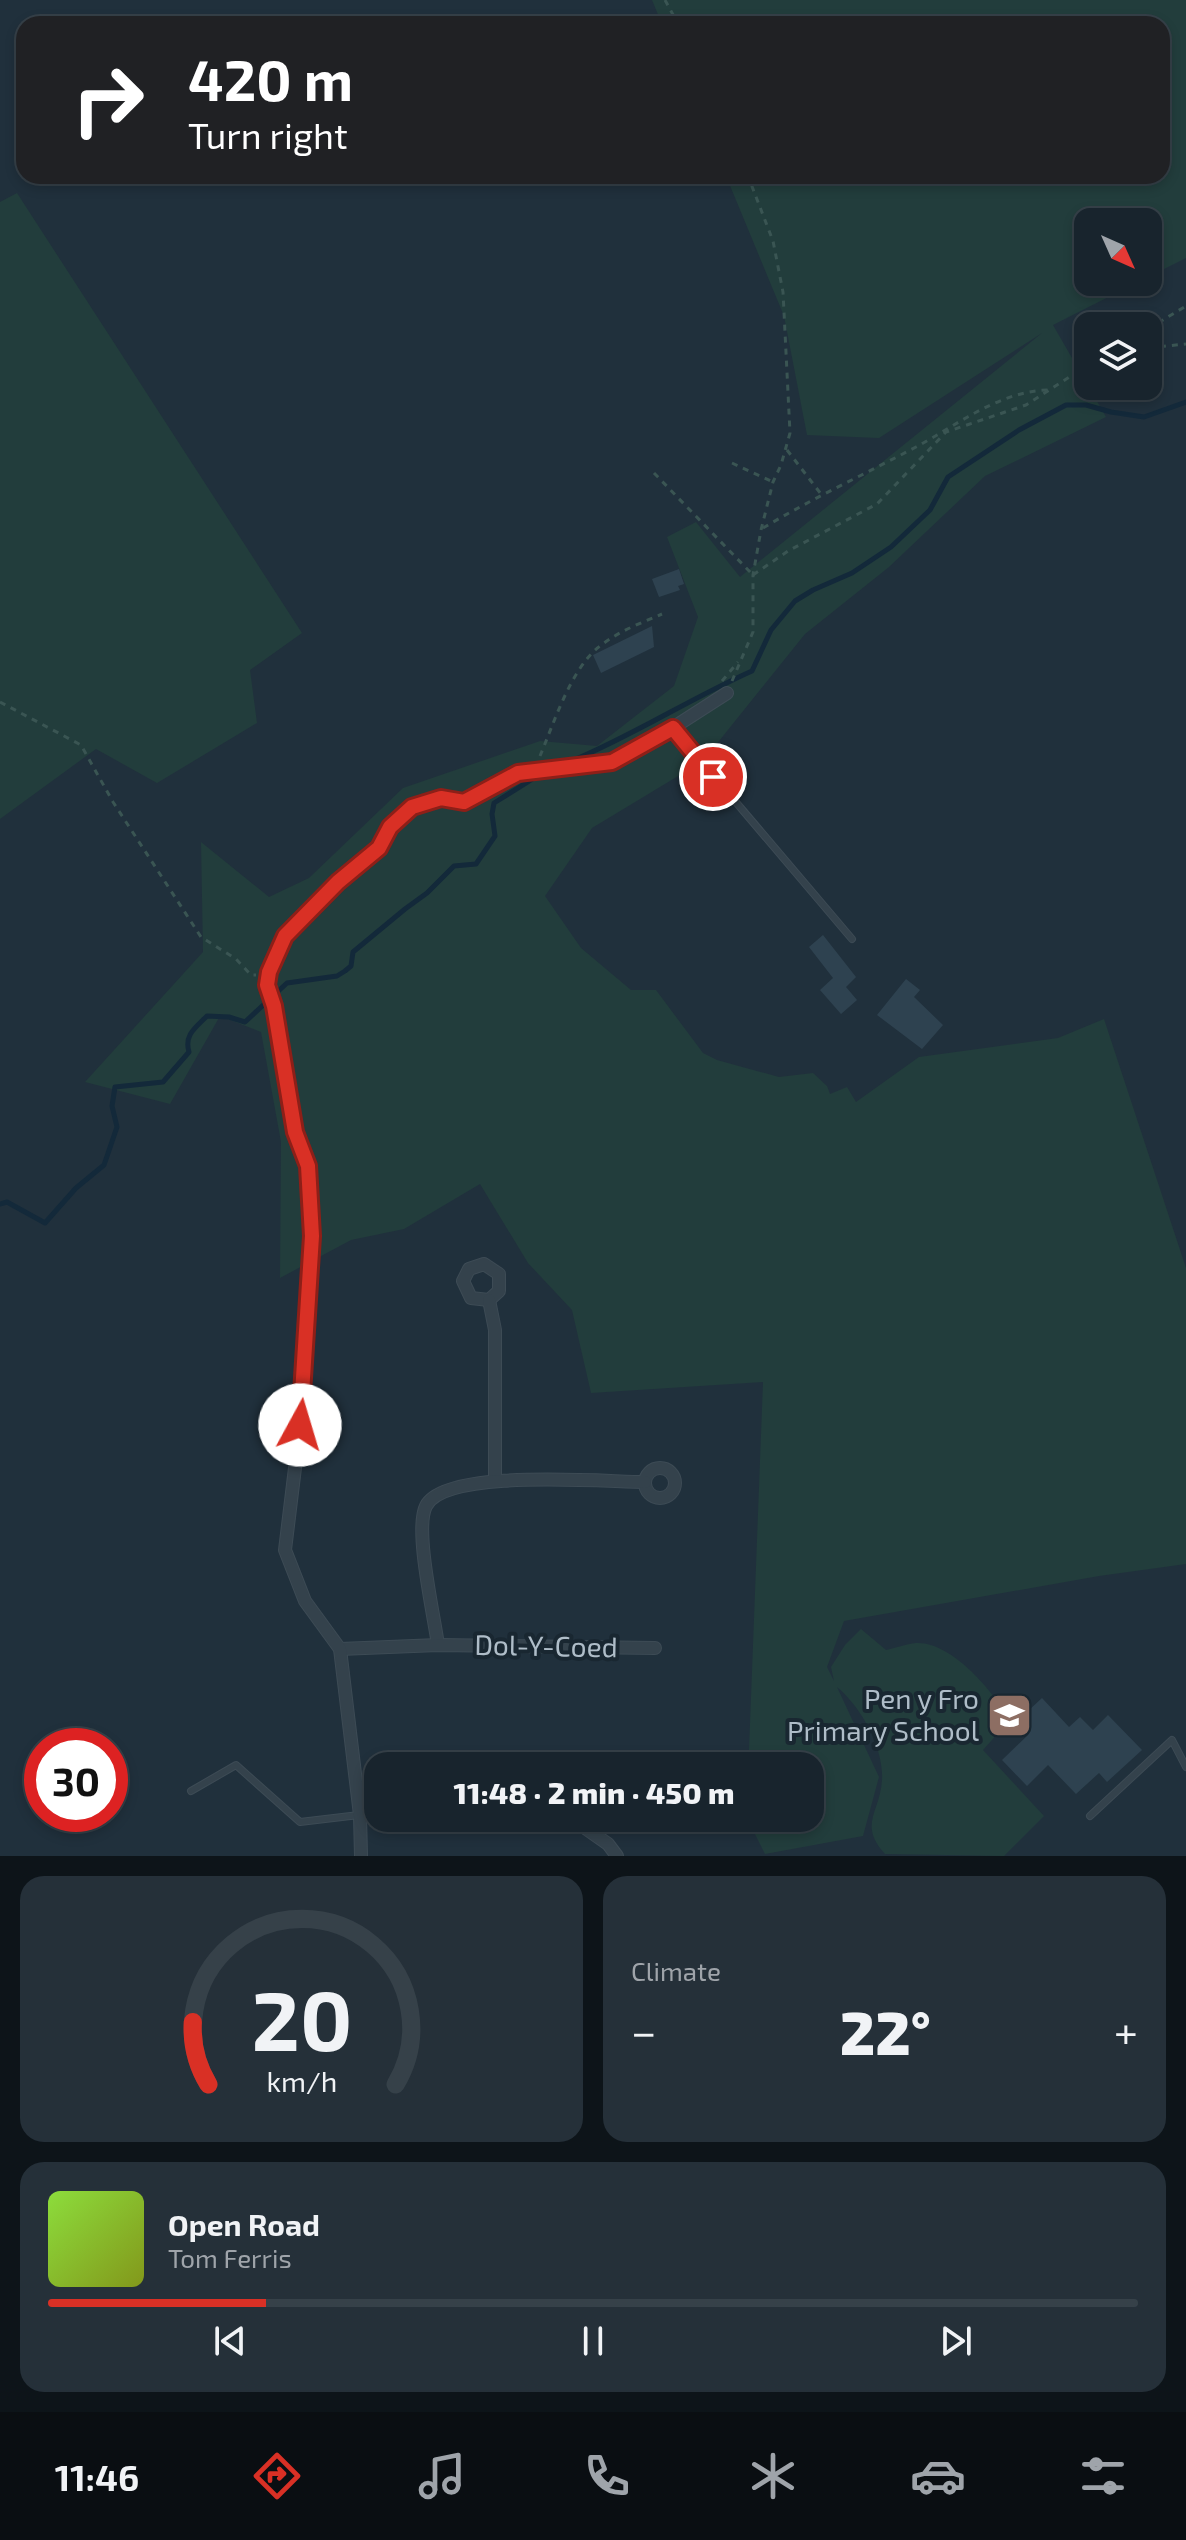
<!DOCTYPE html>
<html lang="en">
<head>
<meta charset="utf-8">
<style>
  body { margin:0; font-family:"Exo 2",sans-serif; background:#253039; color:#f1f3f6; height:100vh; display:flex; flex-direction:column; font-size:30px; white-space:nowrap }
  * { box-sizing:border-box; margin:0 }
  p { font-size:26px; color:#9fa4aa }
  .icon { flex:none; width:44px; height:44px; fill:none; stroke:currentColor; stroke-width:2; stroke-linecap:round; stroke-linejoin:round }
  .map { position:relative; height:1856px; overflow:hidden }
  .side { display:flex; flex-direction:column; gap:20px; padding:20px; background:#0d1419; flex:1 }
  .side>* { flex:none }
  .hud { position:absolute; left:16px; top:16px; width:1154px; height:168px; border-radius:24px; box-shadow:0 4px 12px #0003,0 0 0 2px #364149; background:#202124; color:#fff; overflow:hidden }
  .needle { width:52px; rotate:135deg }
  .buttons { position:absolute; left:1074px; top:208px; display:grid; gap:16px }
  .buttons a { display:grid; place-items:center; width:88px; height:88px; border-radius:16px; background:#18242d; box-shadow:0 4px 12px #0003,0 0 0 2px #364149; font-size:40px }
  .speed { position:absolute; left:24px; top:1728px; display:flex; gap:16px; font-size:40px; font-weight:700; text-align:center }
  .speed>* { display:grid; place-content:center; width:104px; height:104px; border-radius:50%; background:#18242d; box-shadow:0 4px 12px #0003,0 0 0 2px #364149; line-height:1 }
  .speed .limit { border:12px solid #d22; background:#fff; color:#111 }
  .pin { position:absolute; display:grid; place-items:center; width:68px; height:68px; color:#fff; margin:-34px; border:4px solid #fff; border-radius:50%; box-shadow:0 2px 8px #0007 }
  .me { position:absolute; width:88px; margin:-44px; rotate:6deg; stroke-linejoin:round; filter:drop-shadow(0 0 6px #0008) }
  .turn { display:flex; align-items:center; gap:28px; height:168px; padding:0 40px; font-size:36px }
  .turn .icon { width:104px; height:104px; stroke-width:2.5 }
  .turn b { display:block; font-size:56px; line-height:68px }
  .big { font-size:60px; font-weight:800; line-height:1.1 }
  .side .card { flex:1; display:flex; flex-direction:column; justify-content:center; gap:12px; min-width:0; padding:0 28px; border-radius:24px; background:#253039 }
  .side .dial { align-items:center; gap:0 }
  .dial svg { height:208px; overflow:visible; fill:none; stroke:#364149; stroke-width:7; stroke-linecap:round; text-anchor:middle }
  .dial text { fill:#f1f3f6; stroke:none }
  .song { display:flex; align-items:center; gap:24px }
  .cover { width:96px; height:96px; border-radius:12px; background:linear-gradient(135deg,hsl(90 70% 55%),hsl(70 70% 35%)) }
  .played { height:8px; border-radius:4px; background:linear-gradient(90deg,#d93025 20%,#364149 20%) }
  .keys { display:flex; justify-content:space-around; direction:ltr }
  .heat { display:flex; justify-content:space-between; align-items:center; font-size:44px; direction:ltr }
  .side .tiles { flex:1; display:grid; gap:20px; grid-template-columns:1fr 1fr }
  .card:last-child { grid-column:span 2 }
  .trip { position:absolute; left:364px; top:1752px; width:460px; height:80px; border-radius:24px; background:#18242d; box-shadow:0 4px 12px #0003,0 0 0 2px #364149; font-weight:800; line-height:80px; text-align:center }
  .tab-bar { display:flex; height:128px; justify-content:space-around; align-items:center; background:#0a0e12; color:#9fa4aa }
  .tab-bar .icon { width:56px; height:56px }
  .tab-bar .on { color:#d93025 }
  .tab-bar b { font-size:36px; color:#f1f3f6 }
  .map>svg:first-child { display:block }
  .green { fill:#223d3c }
  .lines { fill:none; stroke-linecap:round; stroke-linejoin:round }
  .stream { stroke:#13293a; stroke-width:5 }
  .building { fill:#2e4250 }
  .service-casing { stroke:#3d4b55; stroke-width:8 }
  .minor-casing { stroke:#3d4b55; stroke-width:14 }
  .path { stroke:#3a5553; stroke-width:3; stroke-dasharray:6 6; stroke-linecap:butt }
  .service { stroke:#34424c; stroke-width:6 }
  .minor { stroke:#34424c; stroke-width:12 }
  .route-casing { stroke:#8d1f18; stroke-width:20 }
  .route { stroke:#d93025; stroke-width:14 }
  .labels { text-anchor:middle; stroke-width:8; stroke-linejoin:round; paint-order:stroke }
  .street-label { font-size:28px; fill:#afbdc8; stroke:#192731 }
  .poi-label { font-size:28px; fill:#afbdc8; stroke:#192731; text-anchor:end }
</style>
</head>
<body>
<div class="map">
<svg width="1186" height="1856" viewBox="0 0 1186 1856">
  <rect width="100%" height="100%" fill="#20303c"/>
  <g class="green">
    <path d="M652 0H1186V258L1148 277V222H1088V282H1138L1053 325 1106 417 985 476 889 567 805 634 703 761 592 828 545 896 581 948 631 990H656L703 1053 717 1060 779 1077 813 1073 827 1086 830 1094 847 1087 856 1102 919 1057 1058 1038 1104 1019 1186 1268V1564L1099 1576 844 1621 827 1667 834 1681 831 1667 845 1645 861 1629 886 1650C895 1648 906 1644 916 1643 951 1641 995 1692 1009 1721L983 1750 1044 1816 1004 1856 885 1854C858 1824 880 1813 882 1780 884 1748 861 1707 837 1687L879 1777 863 1836 765 1854 747 1818H810V1766H670L650 1755 749 1750 763 1382 591 1393 572 1310 528 1263 480 1184 404 1229 351 1240 280 1278 281 1142 261 1032 220 1016 170 1104 85 1082 203 952 201 842 269 897 309 878 403 788 540 741 597 746 674 686 698 617 667 537 696 522 740 577 1042 333 879 438 807 435 784 316 726 176H1162V24H662Z"/>
    <polygon points="17,193 302,633 250,670 257,723 157,783 96,749 0,819 0,202"/>
  </g>
  <g class="lines">
    <g class="stream">
      <path d="M567 763C631 737 689 699 752 671L771 630 795 601 813 590 852 573 891 547 930 510 948 477 1019 430 1066 405H1086L1111 412 1144 417 1186 402"/>
      <path d="M0 1204 7 1202 45 1223 76 1188 104 1165 117 1127 112 1106 115 1087 163 1082 189 1052C184 1035 195 1028 207 1016L229 1017 245 1022 287 983 337 976 345 971 351 966 353 952 405 909 427 893 454 866 476 864 495 836 492 814 494 803 539 775"/>
    </g>
  </g>
  <g class="building">
    <polygon points="679,569 684,584 678,586 680,590 659,597 652,579"/>
    <polygon points="652,626 654,647 601,673 593,655"/>
    <polygon points="823,935 856,977 846,987 857,1000 841,1014 820,990 833,978 809,947"/>
    <polygon points="906,979 920,990 914,997 943,1025 922,1049 877,1015"/>
    <polygon points="1042,1698 1069,1727 1080,1717 1093,1730 1108,1715 1142,1750 1107,1782 1099,1773 1076,1794 1048,1765 1027,1786 1002,1760 1028,1735 1016,1722"/>
  </g>
  <g class="lines">
    <defs>
      <g id="service">
        <polyline points="673,728 852,939"/>
        <polyline points="191,1791 236,1765 300,1822 359,1815"/>
        <polyline points="1090,1816 1172,1740 1186,1767"/>
      </g>
      <g id="minor">
        <polygon points="484,1264 499,1274 499,1291 489,1300 471,1298 463,1281 469,1269"/>
        <polyline points="489,1300 495,1330 495,1480"/>
        <circle cx="660" cy="1483" r="15"/>
        <path d="M438 1645C434 1615 414 1529 426 1506 445 1468 604 1482 645 1482"/>
        <polyline points="340,1649 438,1645 655,1648"/>
        <polyline points="360,1815 378,1815"/>
        <polyline points="571,1818 608,1844 617,1856"/>
        <polyline points="361,1856 360,1815 340,1649 305,1601 285,1550 304,1394 312,1236 308,1166 295,1132 287,1094 274,1006 267,985 269,972 285,936 338,882 379,848 390,827 412,807 441,798 464,802 518,773 612,762 671,729 727,693"/>
      </g>
    </defs>
    <use href="#service" class="service-casing"/>
    <use href="#minor" class="minor-casing"/>
    <g class="path">
      <polyline points="665,0 678,24"/>
      <polyline points="1148,329 1186,306"/>
      <polyline points="1148,348 1186,344"/>
      <polyline points="787,450 821,494"/>
      <polyline points="732,463 773,482"/>
      <polyline points="654,473 753,575"/>
      <path d="M763 528C813 498 865 474 916 447 957 425 1001 390 1050 390"/>
      <polyline points="753,575 788,551 877,504 946,432 1026,405 1088,365"/>
      <polyline points="722,681 738,662"/>
      <polyline points="732,681 753,632 753,575 761,530 773,482 781,465 790,433 783,292 773,241 748,176"/>
      <polyline points="0,702 81,745 113,802 201,937 236,959 251,975 256,975"/>
      <path d="M540 756C554 723 571 668 600 646 619 631 641 623 662 614"/>
    </g>
    <use href="#service" class="service"/>
    <use href="#minor" class="minor"/>
  </g>
  <g class="lines">
    <defs>
      <polyline id="route" points="300,1425 312,1236 308,1166 295,1132 274,1006 267,985 269,972 285,936 338,882 379,848 390,827 412,807 441,798 464,802 518,773 612,762 673,728 713,777"/>
    </defs>
    <use href="#route" class="route-casing"/>
    <use href="#route" class="route"/>
  </g>
  <defs>
    <symbol id="school-square" viewBox="-11 -11 22 22"><rect x="-9" y="-9" width="18" height="18" rx="4" fill="#8d6e63" stroke="#192731"/><path d="M0-5L7-2L0 1L-7-2ZM-4 1L0 2.5L4 1V4Q0 6-4 4Z" fill="#fff"/></symbol>
  </defs>
  <g fill-rule="evenodd">
    <use href="#school-square" x="984" y="1690" width="51" height="51"/>
  </g>
  <g class="labels">
    <g class="street-label">
      <text transform="translate(546 1646) rotate(1)" y="10">Dol-Y-Coed</text>
    </g>
    <g class="poi-label">
      <text x="979" y="1709">Pen y Fro<tspan x="979" dy="32">Primary School</tspan></text>
    </g>
  </g>
</svg>
<div class="buttons">
<a><svg class="needle" viewBox="-14 -14 28 28"><path d="M0-13l5 13h-10z" fill="#e53935"/><path d="M0 13l5-13h-10z" fill="#9fa4aa"/></svg></a>
<a><svg class="icon" aria-label="layers" viewBox="0 0 24 24"><path d="M12 4l9 5-9 5-9-5zM3 14l9 5 9-5"/></svg></a>
</div>
<div class="speed"><div class="limit">30</div></div>
<div class="pin" style="left:713px;top:777px;background:#d93025"><svg class="icon" aria-label="arrive" viewBox="0 0 24 24"><path d="M6 21V4h12l-3 4 3 4H6"/></svg></div>
<svg class="me" style="left:300px;top:1425px" viewBox="-20 -20 40 40"><circle r="19" fill="#fff"/><path d="M0-13L10 11 0 6-10 11z" fill="#d93025"/></svg>
<div class="trip">11:48 · 2 min · 450 m</div>
<div class="hud">
<div class="turn"><svg class="icon" aria-label="right" viewBox="0 0 24 24"><path d="M7 20v-9h11M14 6l5 5-5 5"/></svg><div><b>420 m</b>Turn right</div></div>
</div>
</div>
<section class="side">
<div class="tiles">
<div class="card dial"><svg viewBox="0 0 100 80">
<path d="M14 69A42 42 0 1 1 86 69"/>
<path d="M14 69A42 42 0 0 1 8 45" stroke="#d93025"/>
<text x="50" y="56" font-size="32" font-weight="700">20</text>
<text x="50" y="72" font-size="11">km/h</text>
</svg></div>
<div class="card"><p>Climate</p>
<div class="heat"><a>−</a><b class="big">22°</b><a>+</a></div>
</div>
<div class="card">
<div class="song"><i class="cover"></i><div><b>Open Road</b><p>Tom Ferris</p></div></div>
<div class="played"></div>
<div class="keys"><svg class="icon" aria-label="previous" viewBox="0 0 24 24"><path d="M18 5L8 12l10 7zM5 5v14"/></svg><svg class="icon" aria-label="pause" viewBox="0 0 24 24"><path d="M8 5v14M16 5v14"/></svg><svg class="icon" aria-label="next" viewBox="0 0 24 24"><path d="M6 5l10 7-10 7zM19 5v14"/></svg></div>
</div>
</div>
</section>
<nav class="tab-bar">
<b>11:46</b>
<svg class="icon on" aria-label="directions" viewBox="0 0 24 24"><path d="M12 3l9 9-9 9-9-9zM9 14v-3h6M13 9l2 2-2 2"/></svg>
<svg class="icon" aria-label="music" viewBox="0 0 24 24"><path d="M9 18V5l10-2v13"/><circle cx="6" cy="18" r="3"/><circle cx="16" cy="16" r="3"/></svg>
<svg class="icon" aria-label="phone" viewBox="0 0 24 24"><path d="M5 4h4l2 5-3 2q2 4 5 5l2-3 5 2v4C11 20 4 13 5 4z"/></svg>
<svg class="icon" aria-label="climate" viewBox="0 0 24 24"><path d="M12 3v18M4 7l16 10M4 17L20 7"/></svg>
<svg class="icon" aria-label="car" viewBox="0 0 24 24"><path d="M5 17H2v-5l4-1 3-4h7l3 4 3 1v5h-3M9 17h6M6 11h13"/><circle cx="7" cy="17" r="2"/><circle cx="17" cy="17" r="2"/></svg>
<svg class="icon" aria-label="filters" viewBox="0 0 24 24"><path d="M4 7h16M4 17h16"/><circle cx="9" cy="7" r="2"/><circle cx="15" cy="17" r="2"/></svg>
</nav>
</body>
</html>
